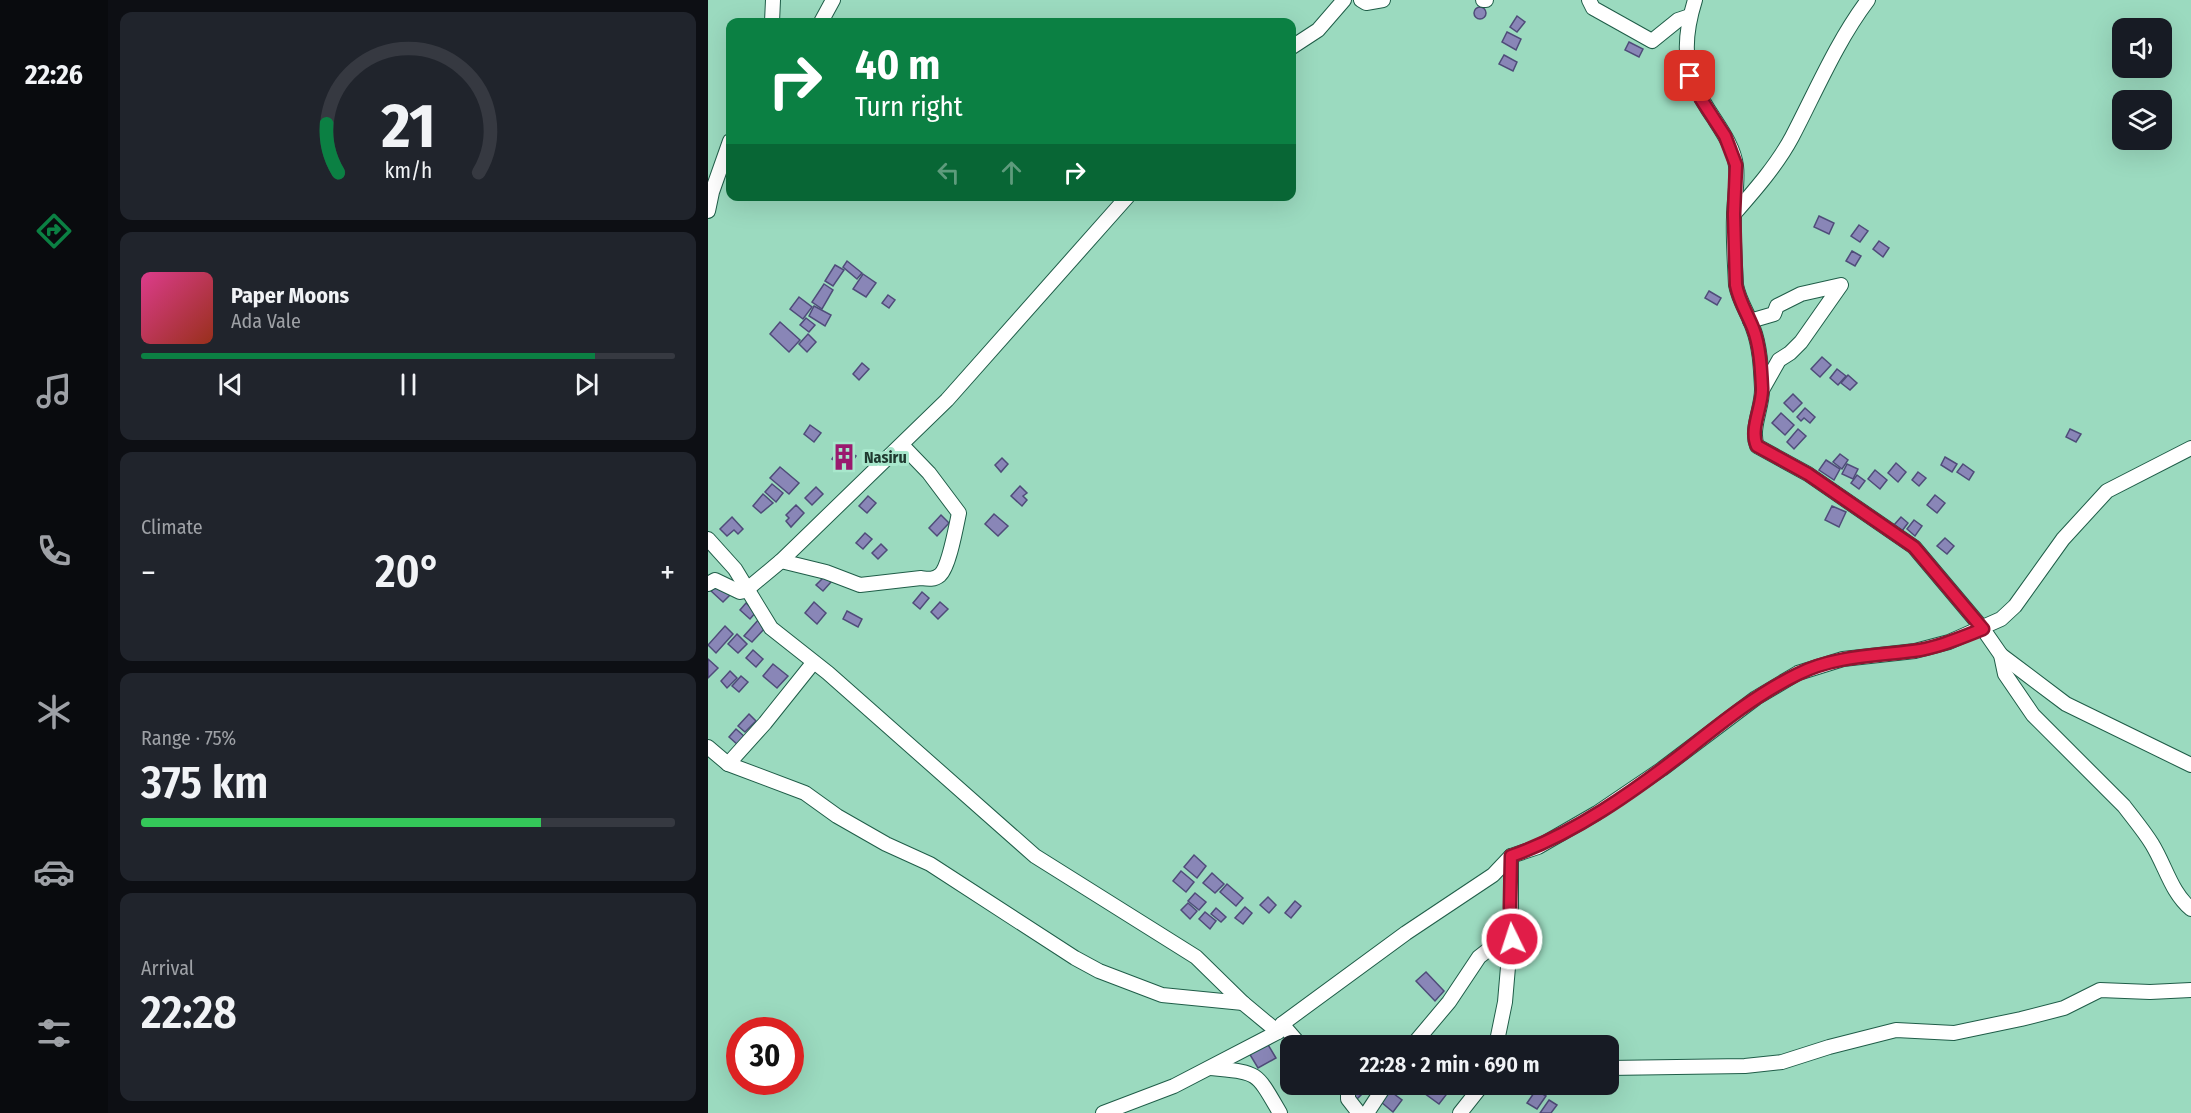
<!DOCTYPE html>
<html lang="en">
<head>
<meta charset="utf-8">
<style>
  body { margin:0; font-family:"Fira Sans Condensed",sans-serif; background:#20242c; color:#f1f3f6; height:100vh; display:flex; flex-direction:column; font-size:22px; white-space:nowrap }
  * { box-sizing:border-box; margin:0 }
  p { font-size:20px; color:#9ea1a6 }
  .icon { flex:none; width:33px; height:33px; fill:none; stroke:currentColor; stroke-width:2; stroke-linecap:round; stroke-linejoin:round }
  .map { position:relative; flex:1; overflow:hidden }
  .details { display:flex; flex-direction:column; gap:12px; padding:12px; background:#0d0f14; width:600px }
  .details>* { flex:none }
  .guide { position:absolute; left:18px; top:18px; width:570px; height:183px; border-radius:12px; box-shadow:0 6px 24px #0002; background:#0b8043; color:#fff; overflow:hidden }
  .buttons { position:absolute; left:1404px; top:18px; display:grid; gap:12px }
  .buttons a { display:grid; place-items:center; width:60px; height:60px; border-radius:12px; background:#171b24; box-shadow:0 6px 24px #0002; font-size:30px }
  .speed { position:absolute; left:18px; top:1017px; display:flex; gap:12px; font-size:30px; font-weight:700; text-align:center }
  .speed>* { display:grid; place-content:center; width:78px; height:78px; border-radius:50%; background:#171b24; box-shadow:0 6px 24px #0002; line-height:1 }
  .speed .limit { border:9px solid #d22; background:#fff; color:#111 }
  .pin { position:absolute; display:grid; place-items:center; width:51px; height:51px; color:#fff; margin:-26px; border-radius:12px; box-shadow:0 3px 9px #0006 }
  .me { position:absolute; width:66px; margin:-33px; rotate:356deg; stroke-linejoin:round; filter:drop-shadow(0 0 4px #0008) }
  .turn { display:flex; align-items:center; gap:21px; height:126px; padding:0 30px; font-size:27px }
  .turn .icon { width:78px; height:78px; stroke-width:2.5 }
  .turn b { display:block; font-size:42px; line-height:51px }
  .lanes { display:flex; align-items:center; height:57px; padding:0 30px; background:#0003; justify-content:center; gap:30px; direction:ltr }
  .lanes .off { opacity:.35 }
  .big { font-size:45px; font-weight:600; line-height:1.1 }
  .details .card { flex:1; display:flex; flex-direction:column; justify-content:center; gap:9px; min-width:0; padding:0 21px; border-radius:12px; background:#20242c }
  .details .dial { align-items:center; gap:0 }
  .dial svg { height:156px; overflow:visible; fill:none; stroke:#363941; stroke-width:7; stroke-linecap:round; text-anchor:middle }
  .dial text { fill:#f1f3f6; stroke:none }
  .song { display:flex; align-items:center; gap:18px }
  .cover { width:72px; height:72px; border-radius:9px; background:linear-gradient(135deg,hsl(330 70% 55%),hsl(10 70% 35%)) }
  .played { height:6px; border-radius:3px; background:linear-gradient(90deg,#0b8043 85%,#363941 85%) }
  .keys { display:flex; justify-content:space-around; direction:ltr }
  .heat { display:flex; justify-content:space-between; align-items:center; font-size:33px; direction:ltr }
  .charge { height:9px; border-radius:4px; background:linear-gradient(90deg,#34c759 75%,#363941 0) }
  .trip { position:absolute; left:572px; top:1035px; width:339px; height:60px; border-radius:12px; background:#171b24; box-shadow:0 6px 24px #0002; font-weight:600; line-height:60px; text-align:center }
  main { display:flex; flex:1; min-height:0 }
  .tabs { display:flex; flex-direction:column; width:108px; justify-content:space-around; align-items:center; background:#090b0e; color:#9ea1a6 }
  .tabs .icon { width:42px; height:42px }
  .tabs .current { color:#0b8043 }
  .tabs b { font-size:27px; color:#f1f3f6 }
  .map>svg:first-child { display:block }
  .building { fill:#8986b7; stroke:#4f4c79; stroke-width:1.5 }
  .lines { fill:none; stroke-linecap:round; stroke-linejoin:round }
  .minor-casing { stroke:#1f5d48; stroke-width:16 }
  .minor { stroke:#fff; stroke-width:14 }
  .route-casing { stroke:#92132f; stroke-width:15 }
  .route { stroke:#e11d48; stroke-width:10 }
  .labels { text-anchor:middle; stroke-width:6; stroke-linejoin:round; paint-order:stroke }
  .poi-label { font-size:16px; font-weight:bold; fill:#1f392f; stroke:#a8e7cc; text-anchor:start }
</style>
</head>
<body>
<main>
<nav class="tabs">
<b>22:26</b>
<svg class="icon current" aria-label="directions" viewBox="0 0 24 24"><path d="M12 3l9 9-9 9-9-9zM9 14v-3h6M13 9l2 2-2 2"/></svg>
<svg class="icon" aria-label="music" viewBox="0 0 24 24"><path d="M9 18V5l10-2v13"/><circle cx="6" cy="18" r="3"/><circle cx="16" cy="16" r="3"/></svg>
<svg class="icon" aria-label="phone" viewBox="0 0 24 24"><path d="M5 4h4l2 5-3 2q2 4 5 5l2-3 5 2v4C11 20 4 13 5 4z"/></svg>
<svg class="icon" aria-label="climate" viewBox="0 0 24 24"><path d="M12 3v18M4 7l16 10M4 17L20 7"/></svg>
<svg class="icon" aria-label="car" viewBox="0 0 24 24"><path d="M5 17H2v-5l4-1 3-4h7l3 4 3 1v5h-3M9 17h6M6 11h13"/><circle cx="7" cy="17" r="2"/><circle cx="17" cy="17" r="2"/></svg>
<svg class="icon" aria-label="filters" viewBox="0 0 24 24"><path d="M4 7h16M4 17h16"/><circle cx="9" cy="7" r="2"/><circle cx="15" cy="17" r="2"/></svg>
</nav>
<section class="details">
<div class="card dial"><svg viewBox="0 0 100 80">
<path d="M14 69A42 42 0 1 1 86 69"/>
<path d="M14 69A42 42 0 0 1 8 44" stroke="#0b8043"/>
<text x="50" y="56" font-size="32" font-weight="700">21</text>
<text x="50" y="72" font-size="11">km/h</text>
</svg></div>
<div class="card">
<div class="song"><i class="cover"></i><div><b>Paper Moons</b><p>Ada Vale</p></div></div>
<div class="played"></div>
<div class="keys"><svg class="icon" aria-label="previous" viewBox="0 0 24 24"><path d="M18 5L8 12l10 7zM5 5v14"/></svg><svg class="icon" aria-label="pause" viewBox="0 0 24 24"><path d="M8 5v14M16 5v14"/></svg><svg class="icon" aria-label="next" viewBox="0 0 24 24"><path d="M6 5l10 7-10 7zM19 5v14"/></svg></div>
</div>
<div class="card"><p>Climate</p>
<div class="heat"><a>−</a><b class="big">20°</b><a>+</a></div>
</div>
<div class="card"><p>Range · 75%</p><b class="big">375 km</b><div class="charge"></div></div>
<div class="card"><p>Arrival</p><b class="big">22:28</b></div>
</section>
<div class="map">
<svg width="1483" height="1113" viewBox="0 0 1483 1113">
  <rect width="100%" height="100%" fill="#9bdabf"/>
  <g class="building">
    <circle cx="772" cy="13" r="6"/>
    <polygon points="809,16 817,22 809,32 802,27"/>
    <polygon points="799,32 813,39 808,50 794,42"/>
    <polygon points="921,42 935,49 931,57 917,50"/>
    <polygon points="796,55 809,62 805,71 791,64"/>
    <polygon points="1111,216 1126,223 1121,234 1106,227"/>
    <polygon points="1151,225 1160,231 1152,242 1143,236"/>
    <polygon points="1171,241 1181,248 1175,257 1165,249"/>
    <polygon points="1144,251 1153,256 1147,266 1138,261"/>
    <polygon points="139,261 154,273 149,279 135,267"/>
    <polygon points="127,265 136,270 125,286 117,281"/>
    <polygon points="155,274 168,283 158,297 145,289"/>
    <polygon points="116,284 125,290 114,309 104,302"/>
    <polygon points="1001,291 1013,298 1009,305 997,298"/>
    <polygon points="180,295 187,300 181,308 174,303"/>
    <polygon points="91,297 104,307 95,319 82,309"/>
    <polygon points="106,306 123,315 117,326 101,316"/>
    <polygon points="98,318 107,325 101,332 92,325"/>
    <polygon points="72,322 92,340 81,352 62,334"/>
    <polygon points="100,334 108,342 99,352 91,344"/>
    <polygon points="1114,357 1123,365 1112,377 1103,369"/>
    <polygon points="154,363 161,369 151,380 145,374"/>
    <polygon points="1129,369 1138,376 1130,385 1122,378"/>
    <polygon points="1140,375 1149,383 1142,390 1133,383"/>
    <polygon points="1085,394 1094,403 1085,412 1076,403"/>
    <polygon points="1097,408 1107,417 1102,423 1096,418 1093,421 1089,417"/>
    <polygon points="1073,413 1086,425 1077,435 1064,423"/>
    <polygon points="102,425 113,433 106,442 96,434"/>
    <polygon points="1090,429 1098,436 1086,449 1079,442"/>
    <polygon points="1362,429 1373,434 1368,442 1358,437"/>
    <polygon points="133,446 148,456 139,469 124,459"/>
    <polygon points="1132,454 1140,460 1134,469 1125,462"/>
    <polygon points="1237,457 1249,464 1244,472 1233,465"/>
    <polygon points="294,458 300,464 293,472 287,465"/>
    <polygon points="1118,460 1132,469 1126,480 1111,470"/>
    <polygon points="1188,463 1198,472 1190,482 1180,473"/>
    <polygon points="1139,464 1150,469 1145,479 1134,474"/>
    <polygon points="1255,464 1266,472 1261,480 1249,472"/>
    <polygon points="72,467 91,483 81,494 62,478"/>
    <polygon points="1167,470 1179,480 1172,489 1160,479"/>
    <polygon points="1210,472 1218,478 1211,486 1204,480"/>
    <polygon points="1149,475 1157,481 1151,489 1143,483"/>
    <polygon points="64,484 75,493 68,502 57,492"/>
    <polygon points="312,486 319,493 315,496 319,500 314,506 303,496"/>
    <polygon points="108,487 115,494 104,505 97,498"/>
    <polygon points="55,494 65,503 53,513 45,506"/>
    <polygon points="1227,495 1237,503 1229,513 1219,505"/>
    <polygon points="160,496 168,503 159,513 151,506"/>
    <polygon points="88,505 96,513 83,527 78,521 81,518 78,515"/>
    <polygon points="1124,506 1138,512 1131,527 1117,520"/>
    <polygon points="286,514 300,526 290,536 277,524"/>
    <polygon points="233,515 241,523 229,536 221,528"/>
    <polygon points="24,517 35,529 30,534 26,530 19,536 12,529"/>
    <polygon points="1193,517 1200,523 1194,531 1186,525"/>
    <polygon points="1206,520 1214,526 1207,536 1199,529"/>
    <polygon points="157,533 164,539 155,549 148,543"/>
    <polygon points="1237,538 1246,546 1239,554 1229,546"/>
    <polygon points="173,544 179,550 170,559 164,553"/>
    <polygon points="117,576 123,582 115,591 108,585"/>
    <polygon points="10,583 22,595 15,602 3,591"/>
    <polygon points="214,592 221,598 212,609 205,603"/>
    <polygon points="106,602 118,613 109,624 97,613"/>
    <polygon points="232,602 240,609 230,619 223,612"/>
    <polygon points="38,603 48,612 42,619 32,610"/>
    <polygon points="139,611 154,619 150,627 135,619"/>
    <polygon points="51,619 59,626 44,642 36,636"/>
    <polygon points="17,626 25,634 8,653 0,645"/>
    <polygon points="29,634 39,644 30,653 20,644"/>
    <polygon points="45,650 55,659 48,667 38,658"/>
    <polygon points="0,659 10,668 0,678"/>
    <polygon points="65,664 80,676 69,688 55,676"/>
    <polygon points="22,671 29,678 19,688 13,681"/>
    <polygon points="33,676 40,682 31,692 24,686"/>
    <polygon points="41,714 48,721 37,732 30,726"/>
    <polygon points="28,729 37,737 30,745 21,737"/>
    <polygon points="486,855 498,866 489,878 476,867"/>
    <polygon points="473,871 486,882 478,892 465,881"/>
    <polygon points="504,873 516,884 507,893 495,883"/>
    <polygon points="519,884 535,898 528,906 512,892"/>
    <polygon points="487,893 498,902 491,910 480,901"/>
    <polygon points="560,897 568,905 561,913 552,905"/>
    <polygon points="587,901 593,906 583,918 577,913"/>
    <polygon points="480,903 489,911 482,919 473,910"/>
    <polygon points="537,907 544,913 535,924 527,918"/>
    <polygon points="508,908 518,917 513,922 503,914"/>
    <polygon points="497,912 508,921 502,929 491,919"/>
    <polygon points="718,972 736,991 727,1001 708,981"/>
    <polygon points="559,1043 568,1058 550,1068 541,1053"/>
    <polygon points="650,1084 658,1090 649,1099 642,1093"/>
    <polygon points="722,1084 738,1095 731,1104 716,1093"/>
    <polygon points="828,1090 838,1096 829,1109 819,1103"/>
    <polygon points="682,1091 694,1100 685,1112 673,1102"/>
    <polygon points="841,1100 849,1105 843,1113 832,1113"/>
  </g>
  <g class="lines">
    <defs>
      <g id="minor">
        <polyline points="653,0 658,3 675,0"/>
        <polyline points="775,0 778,0"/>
        <polyline points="881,0 885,8 944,41 970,20 982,16"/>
        <path d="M987 0C972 48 977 76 1005 117 1014 131 1026 148 1028 166 1030 183 1026 200 1026 217 1025 239 1027 262 1028 285 1031 301 1040 313 1045 328 1052 346 1053 368 1054 388 1055 406 1042 429 1049 446L1100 474 1206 547 1275 629 1293 655 1297 674 1325 715 1416 806C1425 818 1436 831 1444 844 1458 867 1463 892 1483 909"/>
        <polyline points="64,22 65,0"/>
        <polyline points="113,22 125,0"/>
        <polyline points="584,47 610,30 636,0"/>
        <polyline points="0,211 4,192 22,141"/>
        <path d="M1026 214C1047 190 1069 165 1084 137 1108 91 1129 41 1160 0"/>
        <polyline points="1042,321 1066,314 1069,306 1093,294 1133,285 1093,342 1082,353 1071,360 1054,390"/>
        <polyline points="0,539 27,569 63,628 120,673 327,856 488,957 535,1003 570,1032"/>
        <path d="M73 561 118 572 152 585 213 578C220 579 226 580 232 575 241 567 248 527 251 513L221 473 194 445"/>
        <polyline points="0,584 7,580 32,592 37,591 73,561 239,400 420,196"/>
        <polyline points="1293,655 1358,704 1483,765"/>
        <polyline points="0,747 20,764 97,793 129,816 178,844 222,864 367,958 391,971 454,995 535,1003"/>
        <polyline points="20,764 57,723 105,663"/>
        <polyline points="574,1024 593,1046"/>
        <polyline points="704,1046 741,1002 771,957 803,932 803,856"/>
        <polyline points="788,1046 797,1002 803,932"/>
        <path d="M502 1068C551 1073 547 1070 572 1113"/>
        <polyline points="900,1068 1037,1066 1074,1062 1121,1047 1188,1030 1246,1033 1313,1019 1356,1008 1392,990 1442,992 1483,990"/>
        <polyline points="640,1084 640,1099 651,1113"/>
        <polyline points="659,1084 668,1089 677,1087"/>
        <polyline points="395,1113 466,1086 570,1032 574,1024 698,933 785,875 803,856 830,847 889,813 954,769 1048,698 1090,673 1135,659 1207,651 1241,642 1293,619 1307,606 1355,539 1399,491 1483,448"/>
        <polyline points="659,1113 678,1084"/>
        <polyline points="752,1113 775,1084"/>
      </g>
    </defs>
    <use href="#minor" class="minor-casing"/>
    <use href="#minor" class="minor"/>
  </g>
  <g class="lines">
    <defs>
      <path id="route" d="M804 939 802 907 803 856C866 834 925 792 978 751 1013 723 1049 694 1090 674 1126 656 1166 656 1205 651 1229 648 1252 638 1275 629L1206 547 1100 474 1049 446C1041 429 1055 406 1054 388 1053 368 1052 346 1045 328 1039 313 1031 301 1028 285L1026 214 1028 165 1017 136 993 99 982 76"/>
    </defs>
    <use href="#route" class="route-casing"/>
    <use href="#route" class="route"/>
  </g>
  <defs>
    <symbol id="building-bare" viewBox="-9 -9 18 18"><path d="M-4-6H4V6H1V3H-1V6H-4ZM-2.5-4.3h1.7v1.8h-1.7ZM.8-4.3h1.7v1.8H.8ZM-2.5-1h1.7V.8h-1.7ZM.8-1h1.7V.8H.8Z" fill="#9a196e" stroke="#a8e7cc" stroke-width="2.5" paint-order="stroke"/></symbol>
  </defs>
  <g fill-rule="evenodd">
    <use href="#building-bare" x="117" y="438" width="38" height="38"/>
  </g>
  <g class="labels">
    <g class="poi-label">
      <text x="156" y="463">Nasiru</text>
    </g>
  </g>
</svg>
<div class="buttons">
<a><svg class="icon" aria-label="sound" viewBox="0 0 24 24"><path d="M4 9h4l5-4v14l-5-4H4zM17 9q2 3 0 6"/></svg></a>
<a><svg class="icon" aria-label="layers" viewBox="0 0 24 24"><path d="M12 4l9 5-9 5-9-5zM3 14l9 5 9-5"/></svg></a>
</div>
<div class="speed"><div class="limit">30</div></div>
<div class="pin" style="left:982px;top:76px;background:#d93025"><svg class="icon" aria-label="arrive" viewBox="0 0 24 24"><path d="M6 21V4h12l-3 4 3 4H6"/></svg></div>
<svg class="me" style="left:804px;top:939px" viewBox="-20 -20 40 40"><circle r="17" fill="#e11d48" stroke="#fff" stroke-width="3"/><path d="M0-11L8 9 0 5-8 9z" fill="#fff"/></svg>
<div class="trip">22:28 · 2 min · 690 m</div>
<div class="guide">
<div class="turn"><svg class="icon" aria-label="right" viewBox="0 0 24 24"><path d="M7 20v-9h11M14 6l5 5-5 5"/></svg><div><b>40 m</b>Turn right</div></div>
<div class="lanes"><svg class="icon off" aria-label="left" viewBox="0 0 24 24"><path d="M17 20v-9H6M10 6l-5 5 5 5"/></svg><svg class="icon off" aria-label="ahead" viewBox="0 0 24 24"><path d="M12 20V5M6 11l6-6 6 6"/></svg><svg class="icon" aria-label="right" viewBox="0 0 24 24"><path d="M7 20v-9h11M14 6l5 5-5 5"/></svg></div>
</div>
</div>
</main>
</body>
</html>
